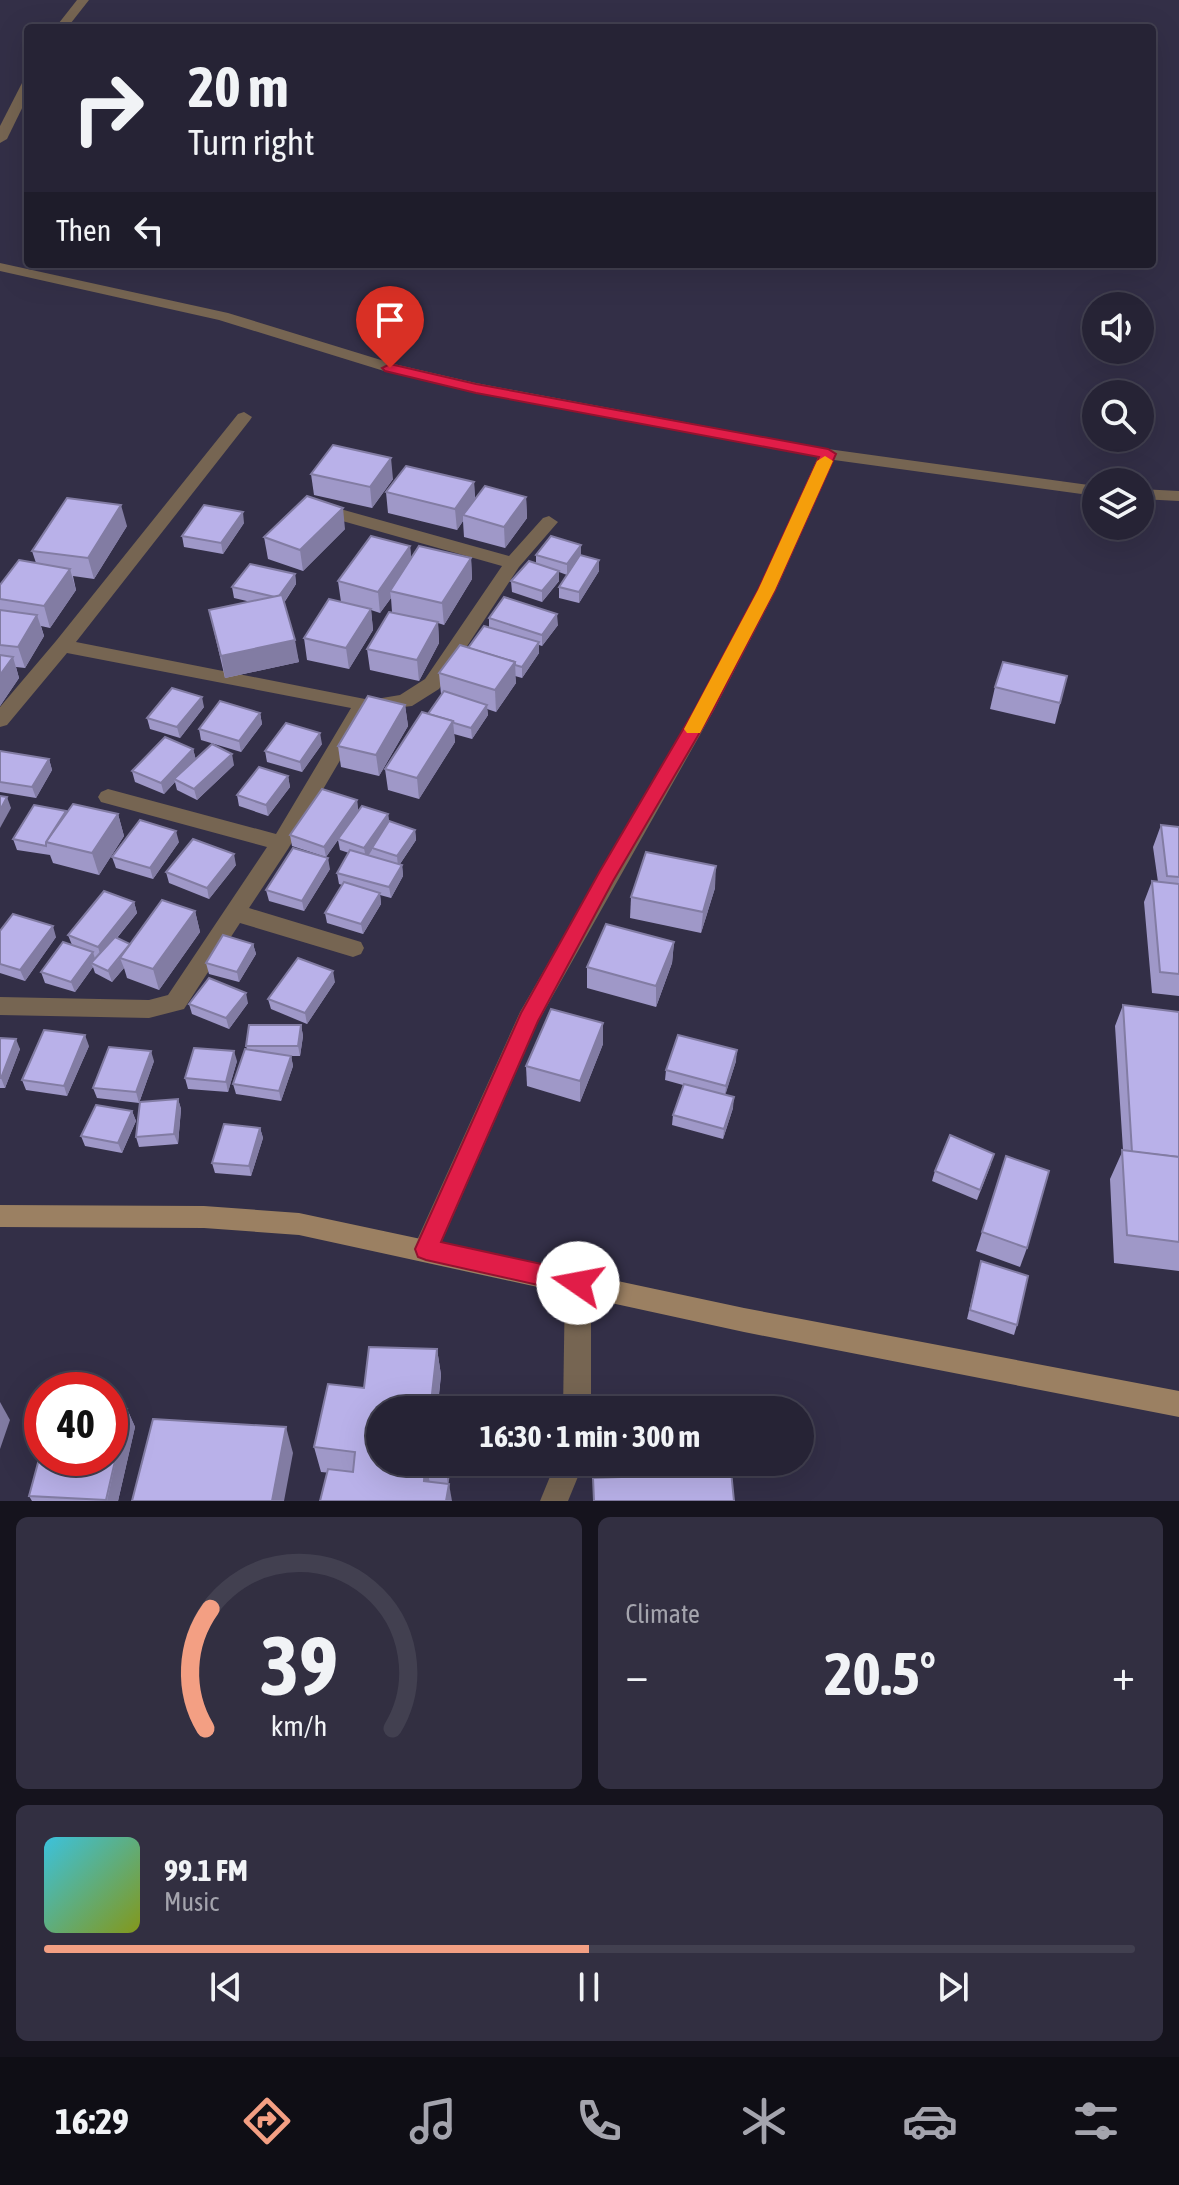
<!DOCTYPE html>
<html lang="en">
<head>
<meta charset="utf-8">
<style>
  body { margin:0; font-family:"Asap Condensed",sans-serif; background:#322f41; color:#f1f3f6; height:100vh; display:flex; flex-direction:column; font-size:30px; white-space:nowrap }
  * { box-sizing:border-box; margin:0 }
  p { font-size:26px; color:#a4a4ad }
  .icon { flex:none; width:44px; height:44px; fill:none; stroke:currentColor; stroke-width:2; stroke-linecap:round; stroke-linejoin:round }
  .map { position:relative; height:1501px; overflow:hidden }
  .drawer { display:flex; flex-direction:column; gap:16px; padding:16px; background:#15131d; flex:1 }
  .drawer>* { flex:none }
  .banner { position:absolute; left:24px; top:24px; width:1132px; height:244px; border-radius:8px; box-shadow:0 8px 32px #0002,0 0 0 2px #424050; background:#262335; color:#f1f3f6; overflow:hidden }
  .tools { position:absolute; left:1082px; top:292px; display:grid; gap:16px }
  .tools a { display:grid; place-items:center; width:72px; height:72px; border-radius:50%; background:#262335; box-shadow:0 8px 32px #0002,0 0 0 2px #424050; font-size:40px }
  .speed { position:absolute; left:24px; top:1372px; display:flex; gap:16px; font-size:40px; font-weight:700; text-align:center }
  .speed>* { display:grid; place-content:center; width:104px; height:104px; border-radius:50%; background:#262335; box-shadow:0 8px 32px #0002,0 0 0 2px #424050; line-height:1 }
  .speed .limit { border:12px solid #d22; background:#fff; color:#111 }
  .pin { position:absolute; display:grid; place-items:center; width:68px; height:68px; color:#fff; margin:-82px -34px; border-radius:50% 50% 50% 0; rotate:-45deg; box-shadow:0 0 8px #0007 }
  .pin .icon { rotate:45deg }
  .me { position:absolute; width:88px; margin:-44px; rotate:282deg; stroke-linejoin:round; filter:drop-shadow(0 0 6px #0008) }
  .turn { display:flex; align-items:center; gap:28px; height:168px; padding:0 32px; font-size:36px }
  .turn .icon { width:104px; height:104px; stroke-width:2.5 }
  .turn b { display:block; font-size:56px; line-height:68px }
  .then { display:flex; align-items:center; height:76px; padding:0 32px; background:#0003; gap:16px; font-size:30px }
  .big { font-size:60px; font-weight:700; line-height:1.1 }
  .drawer .card { flex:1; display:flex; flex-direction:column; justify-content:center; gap:12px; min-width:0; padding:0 28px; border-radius:12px; background:#322f41 }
  .drawer .dial { align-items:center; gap:0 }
  .dial svg { height:208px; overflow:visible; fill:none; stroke:#424050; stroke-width:7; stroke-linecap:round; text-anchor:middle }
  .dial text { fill:#f1f3f6; stroke:none }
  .song { display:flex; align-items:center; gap:24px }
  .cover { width:96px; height:96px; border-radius:12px; background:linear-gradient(135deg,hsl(190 70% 55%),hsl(70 70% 35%)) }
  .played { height:8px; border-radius:4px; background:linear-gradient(90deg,#f39f83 50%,#424050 50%) }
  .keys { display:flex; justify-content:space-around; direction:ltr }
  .heat { display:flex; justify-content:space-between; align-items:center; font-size:44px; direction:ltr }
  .drawer .tiles { flex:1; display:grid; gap:16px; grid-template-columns:1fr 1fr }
  .card:last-child { grid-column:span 2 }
  .trip { position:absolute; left:366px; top:1396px; width:448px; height:80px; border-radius:40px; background:#262335; box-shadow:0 8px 32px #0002,0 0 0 2px #424050; font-weight:700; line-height:80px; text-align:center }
  .menu { display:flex; height:128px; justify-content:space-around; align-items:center; background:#0f0e15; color:#a4a4ad }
  .menu .icon { width:56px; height:56px }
  .menu .active { color:#f39f83 }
  .menu b { font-size:36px; color:#f1f3f6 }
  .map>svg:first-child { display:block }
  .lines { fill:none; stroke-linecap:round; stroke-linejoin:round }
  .street { fill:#766552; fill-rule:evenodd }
  .secondary { fill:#9b8062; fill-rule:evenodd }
  .wall { fill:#9f98c8 }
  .shaded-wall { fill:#827ca3 }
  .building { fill:#b9b1e9; stroke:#827ca3; stroke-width:2 }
  .route { fill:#e11d48; stroke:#92132f; stroke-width:2 }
  .slow { fill:#f59e0b }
</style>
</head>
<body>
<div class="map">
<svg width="1179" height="1501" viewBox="0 0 1179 1501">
  <rect width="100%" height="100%" fill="#332f47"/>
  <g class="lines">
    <g class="street">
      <polygon points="77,0 89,0 67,28 55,28"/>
      <polygon points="28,79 28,96 7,139 0,143 0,126 22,83"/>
      <polygon points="0,263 228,313 394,364 476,383 828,449 1096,486 1096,496 834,460 776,590 714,710 538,1022 435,1257 426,1261 417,1257 413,1249 520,1012 694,710 758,590 818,457 476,393 384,371 219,320 0,271"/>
      <polygon points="244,412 252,417 250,420 76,642 370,700 400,695 425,679 502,566 314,513 311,509 314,505 326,505 509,556 543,518 549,516 558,522 519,567 439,689 412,706 369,711 288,849 249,908 361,942 364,948 361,954 353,957 240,923 184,1009 149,1018 0,1015 0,997 149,1000 168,995 267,847 101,802 98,797 101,792 108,789 276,834 351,708 67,653 7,725 0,727 0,707 56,641 238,414"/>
      <polygon points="1140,489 1179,491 1179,501 1140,499"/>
      <polygon points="578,1271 587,1275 591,1283 591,1410 563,1410 565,1283 569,1275"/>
      <polygon points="556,1462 584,1462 568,1501 540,1501"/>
    </g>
    <polygon class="secondary" points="0,1205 204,1206 299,1213 744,1308 1179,1391 1179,1417 744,1332 299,1235 204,1228 0,1227"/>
  </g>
  <g class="wall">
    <polygon points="311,474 393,479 372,508 314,495"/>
    <polygon points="474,482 475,499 526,497 527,518 505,548 464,537 463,521 457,530 388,513 386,492"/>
    <polygon points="244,523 223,554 184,547 182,536"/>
    <polygon points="127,526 94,579 73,576 76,590 50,628 41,626 44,636 25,668 16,667 19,678 0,706 0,585 36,563 32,551"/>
    <polygon points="345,529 303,571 268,559 264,537"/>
    <polygon points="581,545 581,555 599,560 599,571 579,603 559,598 559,587 567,575 559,572 559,581 542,602 512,592 511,581 536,563 536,555"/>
    <polygon points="410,546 411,558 471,558 472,579 444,625 438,623 439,643 419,681 370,670 367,649 392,612 391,598 380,613 371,610 373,630 349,669 307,660 304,638 341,602 338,581"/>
    <polygon points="295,574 296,584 284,603 299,662 225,678 209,610 251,602 234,598 232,587"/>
    <polygon points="489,618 558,625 542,646 539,645 539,653 522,678 515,676 516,683 496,712 487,709 488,715 472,739 454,734 455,742 419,799 388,790 385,769 442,695 441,694 439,673 468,648 489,627"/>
    <polygon points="1067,676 1055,724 990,709 995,687"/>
    <polygon points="405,705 408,726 379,776 341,767 338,746"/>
    <polygon points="204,707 180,738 150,729 147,718"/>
    <polygon points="260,713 262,724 241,752 201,740 199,729"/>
    <polygon points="322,744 302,772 267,762 265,751"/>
    <polygon points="193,749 196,760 234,765 197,800 177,790 175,782 164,794 135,782 132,771"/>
    <polygon points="0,751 49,759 52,770 36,798 0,792"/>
    <polygon points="288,776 290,787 268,816 239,806 237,795"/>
    <polygon points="357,800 358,811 388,814 389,822 415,830 416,840 400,864 402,865 403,876 391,898 380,895 381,904 363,934 327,923 325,913 342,885 339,884 337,873 349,853 340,850 338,840 326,857 292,846 290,835"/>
    <polygon points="66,811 118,814 124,836 99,875 53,863 50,855 17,850 13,839"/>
    <polygon points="1161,825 1179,827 1179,996 1152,993 1144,902 1152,881 1158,882 1153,847"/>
    <polygon points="179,842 153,879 116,868 112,857"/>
    <polygon points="236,865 209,899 169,883 166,872"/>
    <polygon points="330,869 304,911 269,901 266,890"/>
    <polygon points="715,888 701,933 630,918 631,897"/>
    <polygon points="134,902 137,913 117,938 130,944 195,911 200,932 159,990 127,978 124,968 112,982 95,973 93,967 75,992 45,983 41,972 72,945 68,935"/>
    <polygon points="0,931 56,937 25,981 0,973"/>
    <polygon points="674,942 672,963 656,1007 587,988 587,967"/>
    <polygon points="253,944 256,954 239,982 209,974 206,963"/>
    <polygon points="335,982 307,1024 271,1009 268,999"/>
    <polygon points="248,1003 229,1029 192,1014 189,1004"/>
    <polygon points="1123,1005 1179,1012 1179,1271 1114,1263 1110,1179 1123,1150 1115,1026"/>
    <polygon points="603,1023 603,1044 580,1102 527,1086 526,1066"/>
    <polygon points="301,1025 303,1036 300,1056 291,1056 293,1066 281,1101 236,1094 233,1084 247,1049 246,1046"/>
    <polygon points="0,1038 20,1049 5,1088 0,1088"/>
    <polygon points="89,1046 67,1096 26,1090 22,1080"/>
    <polygon points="154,1061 139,1103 97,1098 93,1088"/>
    <polygon points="237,1061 228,1092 188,1089 185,1078"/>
    <polygon points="736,1061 725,1095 733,1108 723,1139 672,1125 673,1115 683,1085 665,1080 666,1070"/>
    <polygon points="178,1099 181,1109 178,1144 139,1147 136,1137"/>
    <polygon points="132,1111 136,1121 122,1153 85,1146 81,1136"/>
    <polygon points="260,1128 263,1138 251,1176 215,1173 212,1163"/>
    <polygon points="1006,1156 1027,1248 1020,1267 976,1251"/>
    <polygon points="991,1164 977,1200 932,1181 935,1171"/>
    <polygon points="981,1261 1017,1325 1014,1335 967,1319"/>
    <polygon points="437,1349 441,1375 439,1395 455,1397 457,1410 380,1410 380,1462 452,1462 448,1484 321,1472 314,1447 364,1388"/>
    <polygon points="127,1409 135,1427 118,1501 32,1501 29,1496"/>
    <polygon points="645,1462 715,1462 646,1476"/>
  </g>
  <g class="shaded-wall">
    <polygon points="391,458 393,479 372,508 370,487"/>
    <polygon points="474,482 475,503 463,515 463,521 457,530 455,509"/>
    <polygon points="526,497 527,518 505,548 504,527"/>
    <polygon points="121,505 127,526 94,579 88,558"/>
    <polygon points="343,508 345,529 303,571 300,550"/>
    <polygon points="243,512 244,523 223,554 221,543"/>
    <polygon points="581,545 581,556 567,575 567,564"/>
    <polygon points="410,546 412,568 390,591 391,598 380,613 378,592"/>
    <polygon points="471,558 472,579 444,625 442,603"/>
    <polygon points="599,560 599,571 579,603 579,592"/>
    <polygon points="70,569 76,590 50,628 44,606"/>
    <polygon points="559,571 559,581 542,602 542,591"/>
    <polygon points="295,574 296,584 280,608 278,597"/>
    <polygon points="371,609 373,630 349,669 346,648"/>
    <polygon points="557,614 558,625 542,646 542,635"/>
    <polygon points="37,615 44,636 25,668 18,647"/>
    <polygon points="438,622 439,643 419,681 417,660"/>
    <polygon points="295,640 299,662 225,678 221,656"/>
    <polygon points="539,642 539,653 522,678 522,667"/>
    <polygon points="13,657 19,678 0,706 0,675"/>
    <polygon points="515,662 516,683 496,712 495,690"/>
    <polygon points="202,697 204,707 180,738 177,727"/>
    <polygon points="405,705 408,726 379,776 376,755"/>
    <polygon points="487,705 488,715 472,739 471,728"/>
    <polygon points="260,713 262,724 241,752 239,741"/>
    <polygon points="453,721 455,742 419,799 417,778"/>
    <polygon points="320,733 322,744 302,772 300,762"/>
    <polygon points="193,749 196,760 174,779 175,782 164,794 161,783"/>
    <polygon points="232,754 234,765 197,800 194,789"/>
    <polygon points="49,759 52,770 36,798 32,787"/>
    <polygon points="288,776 290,787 268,816 266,805"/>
    <polygon points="7,797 11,808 0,828 0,810"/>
    <polygon points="357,800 358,811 326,857 324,847"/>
    <polygon points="118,814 124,836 99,875 92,853"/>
    <polygon points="388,814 389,825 372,848 372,850 366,859 364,848"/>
    <polygon points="415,830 416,840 398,867 397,856"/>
    <polygon points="176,831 179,842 153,879 150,868"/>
    <polygon points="234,854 236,865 209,899 207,888"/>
    <polygon points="328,858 330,869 304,911 302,901"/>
    <polygon points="402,865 403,876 391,898 389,887"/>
    <polygon points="716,866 715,888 701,933 703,912"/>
    <polygon points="380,893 381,904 363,934 361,924"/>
    <polygon points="134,902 137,913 101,957 98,947"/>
    <polygon points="195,911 200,932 159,990 153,969"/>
    <polygon points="53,926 56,937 25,981 20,970"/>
    <polygon points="674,942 672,963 656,1007 656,986"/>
    <polygon points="253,944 256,954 239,982 237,972"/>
    <polygon points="93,952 96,962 91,963 93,967 75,992 71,982"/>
    <polygon points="120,958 124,968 112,982 108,971"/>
    <polygon points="333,971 335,982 307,1024 305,1013"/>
    <polygon points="246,993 248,1003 229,1029 226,1018"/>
    <polygon points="603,1023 603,1044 580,1102 580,1081"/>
    <polygon points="301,1025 303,1036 300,1056 298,1046"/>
    <polygon points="85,1035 89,1046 67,1096 64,1086"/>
    <polygon points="16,1039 20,1049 5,1088 1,1078"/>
    <polygon points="737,1050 736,1061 725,1096 726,1086"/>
    <polygon points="151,1051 154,1061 139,1103 136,1092"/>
    <polygon points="234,1051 237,1061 228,1092 226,1082"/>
    <polygon points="291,1056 293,1066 281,1101 279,1091"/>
    <polygon points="734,1097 733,1108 723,1139 724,1129"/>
    <polygon points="178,1099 181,1109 178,1144 174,1134"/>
    <polygon points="132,1111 136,1121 122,1153 118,1143"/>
    <polygon points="260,1128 263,1138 251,1176 249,1166"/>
    <polygon points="437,1349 441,1375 437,1410 432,1394"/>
    <polygon points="0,1402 10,1420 0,1449"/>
    <polygon points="127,1409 135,1427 118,1501 107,1501"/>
    <polygon points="286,1427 293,1453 284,1501 272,1501"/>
    <polygon points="426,1462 430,1484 424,1481"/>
    <polygon points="445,1462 452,1462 448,1486"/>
    <polygon points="449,1484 452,1501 446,1501"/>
  </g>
  <g class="building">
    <polygon points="333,445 391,458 370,487 311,474"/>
    <polygon points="406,466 474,482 455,509 386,492"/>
    <polygon points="485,486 526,497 504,527 463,515"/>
    <polygon points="307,496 343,508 300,550 264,537"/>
    <polygon points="67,498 121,505 88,558 32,551"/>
    <polygon points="204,505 243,512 221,543 182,536"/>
    <polygon points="371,536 410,546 378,592 338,581"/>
    <polygon points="551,536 581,545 567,564 536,555"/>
    <polygon points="419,546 471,558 442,603 390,591"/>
    <polygon points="580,555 599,560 579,592 559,587"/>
    <polygon points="19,560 70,569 44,606 0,599 0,585"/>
    <polygon points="529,561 559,571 542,591 511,581"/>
    <polygon points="250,564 295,574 279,596 275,597 232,587"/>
    <polygon points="282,595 295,640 221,656 209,610"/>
    <polygon points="504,597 557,614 542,635 489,618"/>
    <polygon points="329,599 371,609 346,648 304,638"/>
    <polygon points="0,610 37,615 18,647 0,645"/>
    <polygon points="389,612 438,622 417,660 367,649"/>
    <polygon points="484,626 539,642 522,667 515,665 515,662 468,648"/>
    <polygon points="460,645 515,662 495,690 439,673"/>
    <polygon points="0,655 13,657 0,675"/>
    <polygon points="1003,662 1067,676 1060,703 995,687"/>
    <polygon points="172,688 202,697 177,727 147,718"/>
    <polygon points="444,691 487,705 471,728 454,723 453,721 428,714"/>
    <polygon points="368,696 405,705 376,755 338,746"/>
    <polygon points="220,701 260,713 239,741 199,729"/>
    <polygon points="422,712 453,721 417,778 385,769"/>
    <polygon points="286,723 320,733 300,762 265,751"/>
    <polygon points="165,737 193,749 161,783 132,771"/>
    <polygon points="212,744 232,754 194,789 174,779"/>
    <polygon points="0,751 49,759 32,787 0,782"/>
    <polygon points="259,767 288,776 266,805 237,795"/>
    <polygon points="322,789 357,800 324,847 290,835"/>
    <polygon points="0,796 7,797 0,810"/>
    <polygon points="73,804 118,814 92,853 46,842"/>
    <polygon points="34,805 66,811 46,842 46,846 13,839"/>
    <polygon points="362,806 388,814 364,848 338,839"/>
    <polygon points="140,820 176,831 150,868 112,857"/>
    <polygon points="389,821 415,830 397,856 372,848"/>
    <polygon points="1161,825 1179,827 1179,877 1167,876"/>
    <polygon points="193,839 234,854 207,888 166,872"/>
    <polygon points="293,848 328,858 302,901 266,890"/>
    <polygon points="350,850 402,865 389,887 337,873"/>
    <polygon points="646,852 716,866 703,912 631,897"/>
    <polygon points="1152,881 1179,884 1179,974 1160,972"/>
    <polygon points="344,882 380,893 361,924 325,913"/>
    <polygon points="104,891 134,902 98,947 68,935"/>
    <polygon points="162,900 195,911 153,969 120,958"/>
    <polygon points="13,914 53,926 20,970 0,964 0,931"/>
    <polygon points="606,924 674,942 656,986 587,967"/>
    <polygon points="223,935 253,944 237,972 206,963"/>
    <polygon points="115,937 130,944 108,971 91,963"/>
    <polygon points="63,942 93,952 71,982 41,972"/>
    <polygon points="298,958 333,971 305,1013 268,999"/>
    <polygon points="209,978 246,993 226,1018 189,1004"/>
    <polygon points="1123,1005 1179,1012 1179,1157 1132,1152"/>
    <polygon points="551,1009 603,1023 580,1081 526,1066"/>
    <polygon points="249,1025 301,1025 298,1046 246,1046"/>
    <polygon points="44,1030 85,1035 64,1086 22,1080"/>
    <polygon points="678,1035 737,1050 726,1086 666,1070"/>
    <polygon points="0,1038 16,1039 1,1078 0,1078"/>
    <polygon points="109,1047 151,1051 136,1092 93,1088"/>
    <polygon points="194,1048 234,1051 226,1082 185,1078"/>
    <polygon points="245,1049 291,1056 279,1091 233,1084"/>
    <polygon points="684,1084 734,1097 724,1129 673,1115"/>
    <polygon points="178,1099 174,1134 136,1137 140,1102"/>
    <polygon points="96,1105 132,1111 118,1143 81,1136"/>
    <polygon points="224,1124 260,1128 249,1166 212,1163"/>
    <polygon points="950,1135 994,1154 980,1190 935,1171"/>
    <polygon points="1122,1150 1179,1157 1179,1242 1127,1235"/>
    <polygon points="1006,1156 1049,1171 1027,1248 982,1232"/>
    <polygon points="981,1261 1028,1276 1017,1325 970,1310"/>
    <polygon points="369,1347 437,1349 432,1394 455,1397 453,1410 380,1410 380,1462 425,1462 424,1481 449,1484 446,1501 320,1501 328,1469 353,1472 355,1452 314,1447 328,1384 364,1388"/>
    <polygon points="110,1408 127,1409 106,1500 29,1496 42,1448 42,1458 110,1458"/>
    <polygon points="153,1419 286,1427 272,1501 132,1501"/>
    <polygon points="648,1462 715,1462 716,1472 731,1471 734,1501 594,1501 593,1478 649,1476"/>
  </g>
  <polygon class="route" points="390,364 476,384 828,449 836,454 775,590 713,710 613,881 538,1021 441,1242 578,1272 586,1275 589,1283 586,1291 578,1294 426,1260 418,1257 415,1249 521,1013 600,871 695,709 758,590 819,457 476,393 385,371 382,368"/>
  <polygon class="slow" points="825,456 833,461 775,590 700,733 687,733 684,729 758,590 817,461"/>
</svg>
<div class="tools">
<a><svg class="icon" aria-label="sound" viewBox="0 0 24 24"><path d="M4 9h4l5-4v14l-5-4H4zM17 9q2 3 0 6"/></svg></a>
<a><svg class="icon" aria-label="search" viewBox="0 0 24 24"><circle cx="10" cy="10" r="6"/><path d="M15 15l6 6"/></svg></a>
<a><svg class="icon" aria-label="layers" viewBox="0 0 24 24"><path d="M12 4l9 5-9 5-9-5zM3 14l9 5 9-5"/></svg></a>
</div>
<div class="speed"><div class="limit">40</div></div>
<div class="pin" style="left:390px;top:368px;background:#d93025"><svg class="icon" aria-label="arrive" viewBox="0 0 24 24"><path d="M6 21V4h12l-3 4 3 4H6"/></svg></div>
<svg class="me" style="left:578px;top:1283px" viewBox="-20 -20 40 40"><circle r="19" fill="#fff"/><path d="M0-13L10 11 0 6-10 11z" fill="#e11d48"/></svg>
<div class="trip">16:30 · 1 min · 300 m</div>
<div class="banner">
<div class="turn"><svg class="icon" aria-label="right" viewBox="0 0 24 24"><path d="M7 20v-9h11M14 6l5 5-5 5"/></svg><div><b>20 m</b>Turn right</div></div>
<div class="then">Then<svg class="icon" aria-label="left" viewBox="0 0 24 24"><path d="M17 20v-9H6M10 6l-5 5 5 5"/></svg></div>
</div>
</div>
<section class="drawer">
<div class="tiles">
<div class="card dial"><svg viewBox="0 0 100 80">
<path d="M14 69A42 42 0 1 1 86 69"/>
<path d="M14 69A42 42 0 0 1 16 23" stroke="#f39f83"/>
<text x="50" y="56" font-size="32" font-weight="700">39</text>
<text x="50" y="72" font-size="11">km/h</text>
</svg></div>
<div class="card"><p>Climate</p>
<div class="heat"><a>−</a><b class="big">20.5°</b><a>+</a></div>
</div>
<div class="card">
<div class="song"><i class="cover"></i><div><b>99.1 FM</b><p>Music</p></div></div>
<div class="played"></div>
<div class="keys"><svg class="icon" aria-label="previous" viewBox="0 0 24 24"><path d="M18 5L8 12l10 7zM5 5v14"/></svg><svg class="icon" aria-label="pause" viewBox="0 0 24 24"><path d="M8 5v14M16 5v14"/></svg><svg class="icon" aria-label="next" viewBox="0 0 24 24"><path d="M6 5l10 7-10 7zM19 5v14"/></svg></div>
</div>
</div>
</section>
<nav class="menu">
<b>16:29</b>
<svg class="icon active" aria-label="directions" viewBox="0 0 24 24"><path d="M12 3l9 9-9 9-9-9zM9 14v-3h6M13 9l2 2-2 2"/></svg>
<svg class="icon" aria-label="music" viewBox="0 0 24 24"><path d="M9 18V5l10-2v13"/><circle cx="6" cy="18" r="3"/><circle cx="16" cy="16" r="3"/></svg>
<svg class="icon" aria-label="phone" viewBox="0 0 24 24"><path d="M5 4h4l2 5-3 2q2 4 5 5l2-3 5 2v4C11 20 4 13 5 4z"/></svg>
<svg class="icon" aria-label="climate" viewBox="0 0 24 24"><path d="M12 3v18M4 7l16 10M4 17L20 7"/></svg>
<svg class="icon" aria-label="car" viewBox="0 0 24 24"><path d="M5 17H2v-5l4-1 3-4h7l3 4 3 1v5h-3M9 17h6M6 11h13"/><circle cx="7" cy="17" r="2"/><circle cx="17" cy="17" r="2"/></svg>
<svg class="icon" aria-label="filters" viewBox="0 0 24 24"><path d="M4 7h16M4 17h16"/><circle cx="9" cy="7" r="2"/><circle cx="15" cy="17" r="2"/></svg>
</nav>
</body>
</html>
